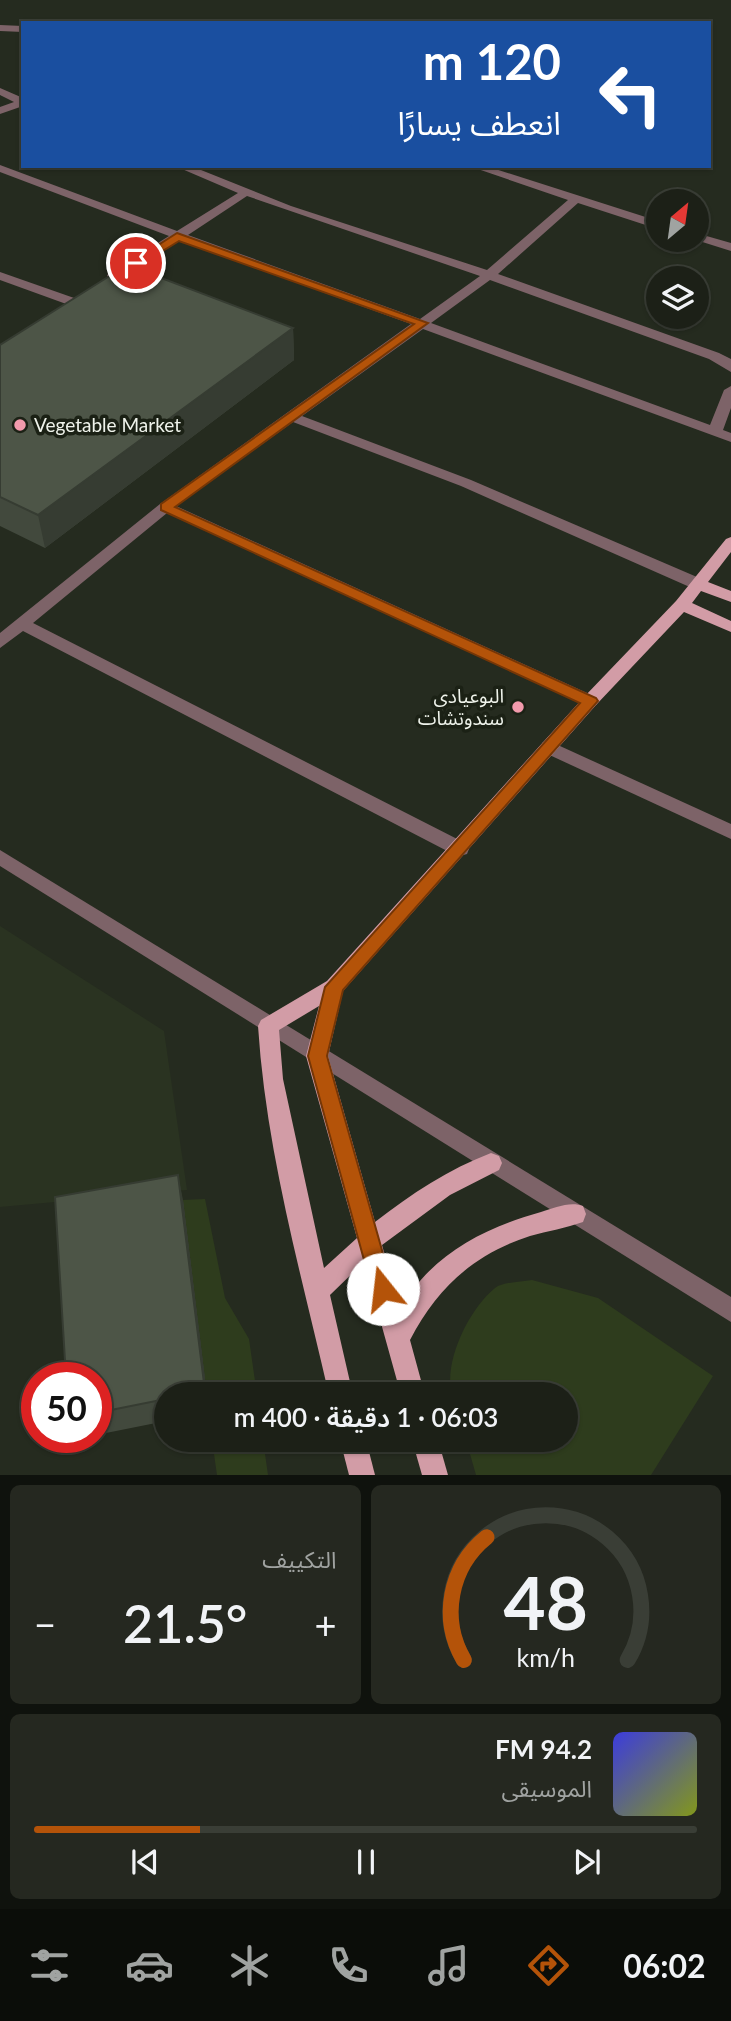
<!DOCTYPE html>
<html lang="ar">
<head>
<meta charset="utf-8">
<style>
  body { margin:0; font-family:Lato,"Noto Sans Arabic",sans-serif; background:#252820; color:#f1f3f6; direction:rtl; height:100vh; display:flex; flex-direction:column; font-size:26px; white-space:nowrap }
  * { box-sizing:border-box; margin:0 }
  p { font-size:23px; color:#a0a3a1 }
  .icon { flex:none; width:38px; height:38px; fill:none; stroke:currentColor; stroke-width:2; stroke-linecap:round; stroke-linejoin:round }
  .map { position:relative; height:1475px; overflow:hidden; direction:ltr }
  .side { display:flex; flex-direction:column; gap:10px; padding:10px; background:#0f120d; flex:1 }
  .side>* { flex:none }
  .banner { position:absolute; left:21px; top:21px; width:690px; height:147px; border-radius:0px; box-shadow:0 2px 5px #0004,0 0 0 2px #3a3e36; direction:rtl; background:#1a4fa0; color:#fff; overflow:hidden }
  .needle { width:46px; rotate:29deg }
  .buttons { position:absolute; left:646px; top:189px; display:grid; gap:14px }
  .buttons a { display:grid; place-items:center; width:63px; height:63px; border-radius:50%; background:#1c2017; box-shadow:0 2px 5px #0004,0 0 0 2px #3a3e36; font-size:35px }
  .speed { position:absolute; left:21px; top:1362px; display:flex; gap:14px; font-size:35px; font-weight:700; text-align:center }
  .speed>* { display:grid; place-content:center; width:91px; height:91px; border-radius:50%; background:#1c2017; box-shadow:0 2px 5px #0004,0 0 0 2px #3a3e36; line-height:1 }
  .speed .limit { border:10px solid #d22; background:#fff; color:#111 }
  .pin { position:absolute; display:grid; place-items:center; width:60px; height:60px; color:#fff; margin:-30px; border:4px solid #fff; border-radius:50%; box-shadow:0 2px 7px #0007 }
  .me { position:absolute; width:77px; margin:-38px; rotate:344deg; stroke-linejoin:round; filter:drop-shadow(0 0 5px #0008) }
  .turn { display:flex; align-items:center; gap:24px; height:147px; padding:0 35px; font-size:32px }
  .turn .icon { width:91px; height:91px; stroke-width:2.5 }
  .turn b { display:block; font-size:49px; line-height:60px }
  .big { font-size:52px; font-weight:600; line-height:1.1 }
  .side .widget { flex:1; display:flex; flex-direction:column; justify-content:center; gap:10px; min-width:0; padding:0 24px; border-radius:10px; background:#252820 }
  .side .dial { align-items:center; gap:0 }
  .dial svg { height:182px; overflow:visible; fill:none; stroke:#3a3e36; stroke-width:7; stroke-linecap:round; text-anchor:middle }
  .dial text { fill:#f1f3f6; stroke:none }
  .song { display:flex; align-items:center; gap:21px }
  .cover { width:84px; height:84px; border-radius:10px; background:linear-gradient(135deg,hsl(240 70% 55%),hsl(70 70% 35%)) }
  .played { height:7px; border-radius:4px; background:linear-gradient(90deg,#b45309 25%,#3a3e36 25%) }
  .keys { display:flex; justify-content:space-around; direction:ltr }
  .heat { display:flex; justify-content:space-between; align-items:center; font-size:38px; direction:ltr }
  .side .tiles { flex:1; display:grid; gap:10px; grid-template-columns:1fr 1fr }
  .widget:last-child { grid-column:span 2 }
  .trip { position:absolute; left:154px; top:1382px; width:424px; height:70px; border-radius:35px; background:#1c2017; box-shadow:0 2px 5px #0004,0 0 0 2px #3a3e36; font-weight:600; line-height:70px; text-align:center; direction:rtl }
  .menu { display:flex; height:112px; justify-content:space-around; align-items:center; background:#0b0d09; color:#a0a3a1 }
  .menu .icon { width:49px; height:49px }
  .menu .on { color:#b45309 }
  .menu b { font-size:32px; color:#f1f3f6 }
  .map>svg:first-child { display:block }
  .built { fill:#2a3321 }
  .green { fill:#2e3c1d }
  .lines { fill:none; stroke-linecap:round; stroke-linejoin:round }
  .minor { fill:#7d6368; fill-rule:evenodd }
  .major { fill:#d29ca6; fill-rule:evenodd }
  .wall { fill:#42493d }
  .shaded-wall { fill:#363c32 }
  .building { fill:#4d5547; stroke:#363c32; stroke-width:2 }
  .route { fill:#b45309; stroke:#753606; stroke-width:2 }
  .poi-dot { fill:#f29aac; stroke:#1b2115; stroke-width:2.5 }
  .labels { text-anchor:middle; stroke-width:7; stroke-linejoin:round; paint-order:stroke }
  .poi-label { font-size:19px; fill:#eff3eb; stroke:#1b2115; text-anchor:start }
</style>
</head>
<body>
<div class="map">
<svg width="731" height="1475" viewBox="0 0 731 1475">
  <rect width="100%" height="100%" fill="#252b1f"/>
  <polygon class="built" points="0,926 164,1031 187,1190 0,1207"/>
  <g class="green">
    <polygon points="205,1199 225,1298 249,1339 257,1395 207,1395 183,1200"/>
    <path d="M532 1280 598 1298 713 1376 651 1475H476L466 1440H565V1395H452C443 1362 469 1309 495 1288 503 1282 521 1282 532 1280Z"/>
    <polygon points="212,1440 263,1440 268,1475 217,1475"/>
  </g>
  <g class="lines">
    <g class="minor">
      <polygon points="0,25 23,26 23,32 0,31"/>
      <polygon points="0,88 23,98 23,106 0,114 0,107 14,102 0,95"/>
      <path d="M0 165 177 231 238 193 175 166H191L291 206 487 270 568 200 469 166H486L658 221V229L578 203 498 274 719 353 731 359V372L709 359 490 280 431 323 710 425 724 390 731 386V408L723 430 731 433V442L423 329 302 416 471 480 704 580 706 584 704 588H692L461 486 293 422 176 506 596 697 599 701 596 705H584L167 513 33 623 467 844 469 849 467 854 460 856 453 854 23 631 0 648V633L160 504 411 324 179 240 115 281H107V275L169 236 0 172ZM247 196 480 276 420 319 188 235Z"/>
      <polygon points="696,233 731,243 731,251 696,240"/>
      <polygon points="0,272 77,299 79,302 73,306 69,305 0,280"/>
      <polygon points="549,741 731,824 731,839 543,752 540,747 543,742"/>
      <polygon points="0,850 731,1297 731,1322 0,866"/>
    </g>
    <g class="major">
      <path d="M731 537V552L708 582 731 591V602L701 591 692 603 731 621V632L684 612 596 705 343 991 328 1056 375 1222C411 1194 449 1169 491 1153L499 1156 502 1163 499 1170 450 1195 382 1245 400 1309C431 1255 483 1228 541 1212 554 1208 570 1201 583 1206L586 1214 583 1222C566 1228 548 1231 530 1236 474 1254 437 1288 410 1340L425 1395H401L364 1262 330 1295 353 1395H329C301 1273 266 1151 258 1026L261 1020 327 981 584 697 676 601 726 539ZM319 1006 306 1056 357 1238 324 1268 283 1079 279 1030Z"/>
      <polygon points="340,1440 366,1440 375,1475 349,1475"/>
      <polygon points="412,1440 438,1440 448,1475 422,1475"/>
    </g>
  </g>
  <g class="wall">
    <polygon points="293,328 294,360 45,548 0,526 0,345"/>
    <polygon points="183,1200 207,1395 166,1395 166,1421 96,1435 96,1377"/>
  </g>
  <g class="shaded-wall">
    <polygon points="293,328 294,360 45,548 38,515"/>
    <polygon points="178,1175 183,1200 207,1395 205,1395"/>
  </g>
  <g class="building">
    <polygon points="127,265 293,328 38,515 0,497 0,345"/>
    <polygon points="178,1175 205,1391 185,1395 166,1395 166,1399 96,1413 96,1377 66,1377 55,1197"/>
  </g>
  <polygon class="route" points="177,233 428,323 175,507 596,698 598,701 343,990 327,1056 393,1289 390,1296 383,1299 375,1296 372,1289 308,1056 325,987 580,703 161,510 161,504 414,324 179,241 140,265 130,263"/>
  <g class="poi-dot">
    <circle cx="20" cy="425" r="7"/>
    <circle cx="518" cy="707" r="7"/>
  </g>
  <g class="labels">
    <g class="poi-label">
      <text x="34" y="432">Vegetable Market</text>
      <text x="504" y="703" text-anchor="end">البوعيادي<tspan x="504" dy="22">سندوتشات</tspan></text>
    </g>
  </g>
</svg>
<div class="buttons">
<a><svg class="needle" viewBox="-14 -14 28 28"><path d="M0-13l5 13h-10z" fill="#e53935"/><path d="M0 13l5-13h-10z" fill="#a0a3a1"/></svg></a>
<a><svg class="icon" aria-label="layers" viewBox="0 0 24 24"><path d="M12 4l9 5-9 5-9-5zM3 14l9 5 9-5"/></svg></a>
</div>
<div class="speed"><div class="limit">50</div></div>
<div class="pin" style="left:136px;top:263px;background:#d93025"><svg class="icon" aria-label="arrive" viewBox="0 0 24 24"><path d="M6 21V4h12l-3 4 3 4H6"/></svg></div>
<svg class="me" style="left:383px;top:1289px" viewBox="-20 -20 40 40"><circle r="19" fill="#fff"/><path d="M0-13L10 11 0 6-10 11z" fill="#b45309"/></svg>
<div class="trip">06:03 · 1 دقيقة · 400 m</div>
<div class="banner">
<div class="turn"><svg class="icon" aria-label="left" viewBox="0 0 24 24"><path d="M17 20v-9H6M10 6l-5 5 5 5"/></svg><div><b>120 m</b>انعطف يسارًا</div></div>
</div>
</div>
<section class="side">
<div class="tiles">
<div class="widget dial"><svg viewBox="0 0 100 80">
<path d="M14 69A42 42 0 1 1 86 69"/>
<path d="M14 69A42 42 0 0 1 24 15" stroke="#b45309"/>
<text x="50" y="56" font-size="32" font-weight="700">48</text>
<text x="50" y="72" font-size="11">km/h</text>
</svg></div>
<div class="widget"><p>التكييف</p>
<div class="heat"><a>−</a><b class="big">21.5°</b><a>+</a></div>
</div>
<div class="widget">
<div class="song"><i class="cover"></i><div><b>94.2 FM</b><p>الموسيقى</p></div></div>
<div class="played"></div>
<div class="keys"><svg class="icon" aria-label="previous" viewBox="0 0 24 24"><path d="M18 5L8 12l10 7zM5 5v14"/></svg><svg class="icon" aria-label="pause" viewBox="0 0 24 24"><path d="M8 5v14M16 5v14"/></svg><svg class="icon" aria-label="next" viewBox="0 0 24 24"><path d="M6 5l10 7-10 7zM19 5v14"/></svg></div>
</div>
</div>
</section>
<nav class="menu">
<b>06:02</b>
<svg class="icon on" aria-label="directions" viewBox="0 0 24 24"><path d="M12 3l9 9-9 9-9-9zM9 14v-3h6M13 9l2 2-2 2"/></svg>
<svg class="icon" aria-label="music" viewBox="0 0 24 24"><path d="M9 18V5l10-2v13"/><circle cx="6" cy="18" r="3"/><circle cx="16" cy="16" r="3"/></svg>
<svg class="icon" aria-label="phone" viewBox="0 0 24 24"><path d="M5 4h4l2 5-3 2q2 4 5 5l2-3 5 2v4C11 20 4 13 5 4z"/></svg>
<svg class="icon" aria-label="climate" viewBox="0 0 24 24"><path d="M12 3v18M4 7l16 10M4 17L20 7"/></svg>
<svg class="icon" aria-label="car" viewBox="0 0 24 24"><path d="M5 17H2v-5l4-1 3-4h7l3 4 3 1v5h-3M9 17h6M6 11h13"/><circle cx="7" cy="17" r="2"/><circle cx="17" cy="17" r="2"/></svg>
<svg class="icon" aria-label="filters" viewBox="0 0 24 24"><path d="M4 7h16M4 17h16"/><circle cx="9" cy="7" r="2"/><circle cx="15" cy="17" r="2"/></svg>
</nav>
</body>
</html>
